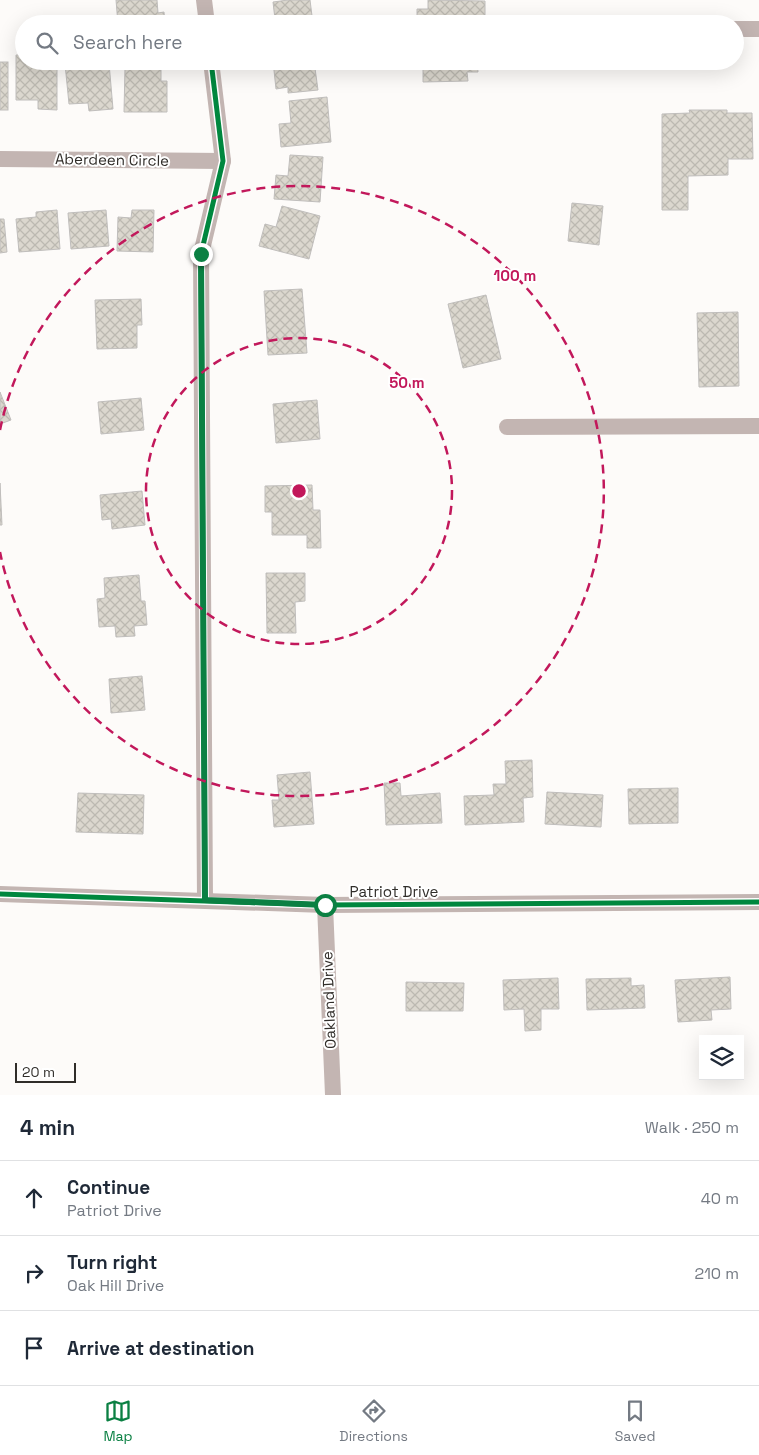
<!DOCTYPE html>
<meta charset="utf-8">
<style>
body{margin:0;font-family:"Space Grotesk",sans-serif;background:#f6f6f7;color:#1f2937}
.controls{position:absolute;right:15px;bottom:15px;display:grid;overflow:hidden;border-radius:0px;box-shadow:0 5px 20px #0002}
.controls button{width:45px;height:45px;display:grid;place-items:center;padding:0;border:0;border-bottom:1px solid #e0e1e3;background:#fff;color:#1f2937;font:25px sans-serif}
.scale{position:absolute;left:15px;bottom:12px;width:61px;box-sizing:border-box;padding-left:5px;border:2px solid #302d29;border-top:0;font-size:14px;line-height:18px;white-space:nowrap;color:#302d29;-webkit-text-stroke:4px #fff;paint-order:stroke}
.stop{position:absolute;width:15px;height:15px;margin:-11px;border:4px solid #0b8043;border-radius:50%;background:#fff}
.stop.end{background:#0b8043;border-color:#fff;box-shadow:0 1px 5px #0008}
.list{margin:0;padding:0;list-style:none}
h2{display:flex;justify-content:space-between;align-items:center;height:65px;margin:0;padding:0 20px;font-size:21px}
h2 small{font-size:16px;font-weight:400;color:#747a83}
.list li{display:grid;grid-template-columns:32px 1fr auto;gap:15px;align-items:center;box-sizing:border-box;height:75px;padding:0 20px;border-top:1px solid #e0e1e3}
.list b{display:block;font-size:19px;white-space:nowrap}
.list p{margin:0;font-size:16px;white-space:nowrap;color:#747a83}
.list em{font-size:16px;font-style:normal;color:#747a83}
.icon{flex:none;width:28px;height:28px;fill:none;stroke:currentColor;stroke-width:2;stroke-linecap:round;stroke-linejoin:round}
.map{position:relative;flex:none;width:759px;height:1095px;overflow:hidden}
.search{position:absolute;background:#fff;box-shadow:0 5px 20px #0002;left:15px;right:15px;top:15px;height:55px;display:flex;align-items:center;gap:12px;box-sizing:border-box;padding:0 18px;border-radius:28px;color:#747a83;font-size:19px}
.sheet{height:290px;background:#fff}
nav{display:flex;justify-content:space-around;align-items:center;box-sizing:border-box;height:70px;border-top:1px solid #e0e1e3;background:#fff;font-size:14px;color:#747a83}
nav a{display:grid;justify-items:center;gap:2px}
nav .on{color:#0b8043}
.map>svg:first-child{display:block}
.building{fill:url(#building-cross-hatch);stroke:#c0bebc}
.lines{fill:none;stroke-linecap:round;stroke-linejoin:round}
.minor{stroke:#c3b5b2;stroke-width:16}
.cycleway-casing{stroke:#fff;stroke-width:8}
.cycleway{stroke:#00873e;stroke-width:5}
.route{stroke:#0b8043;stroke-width:6}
.ring{fill:none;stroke:#c2185b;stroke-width:2.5;stroke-dasharray:9 6}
.labels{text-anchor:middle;stroke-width:4;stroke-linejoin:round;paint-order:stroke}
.street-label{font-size:15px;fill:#302d29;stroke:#fff}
.centre{fill:#c2185b;stroke:#fff;stroke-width:2.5}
.ring-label{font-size:15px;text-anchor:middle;font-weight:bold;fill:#c2185b;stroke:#fff;stroke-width:4;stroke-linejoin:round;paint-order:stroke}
</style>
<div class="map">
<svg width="759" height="1095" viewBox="0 0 759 1095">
<defs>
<pattern id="building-cross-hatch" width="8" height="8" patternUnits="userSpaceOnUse" patternTransform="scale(1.25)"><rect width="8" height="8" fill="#dbd7ce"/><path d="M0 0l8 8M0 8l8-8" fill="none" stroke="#bcb9b1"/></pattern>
</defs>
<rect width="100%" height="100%" fill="#fdfbf9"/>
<g class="building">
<path d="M116 0H157L158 13 164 12 165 24H118Z"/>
<path d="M288 0H310L313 24H267V20L275 19 273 2Z"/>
<path d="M428 0 485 1V24H417V9H428Z"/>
<path d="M16 55H24V61H32V65H57V110L38 109V100H16Z"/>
<path d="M87 61 109 63 113 109 89 111 88 103 69 104 65 64 87 63Z"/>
<path d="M273 61H314L318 90 288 93V87L276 89Z"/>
<path d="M423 61H477L478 72H467L468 81 423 82Z"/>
<rect x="0" y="62" width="8" height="48"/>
<path d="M125 68H161V81H167V112H124Z"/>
<path d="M327 97 331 142 281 147 279 124 291 123 289 101Z"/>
<path d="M689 110H727V113H752L753 159H728V175L688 176V210H662V114L690 113Z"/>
<path d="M290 155 323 157 320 202 274 199 276 175 288 176Z"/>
<path d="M572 203 603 206 599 245 568 241Z"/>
<path d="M282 206 320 216 309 259 259 246 265 224 276 227Z"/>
<path d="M57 210 60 249 19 252 16 219 36 217V212Z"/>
<path d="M106 210 109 246 71 249 68 213Z"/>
<path d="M132 210H154L153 252 117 251 118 217 131 218Z"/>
<path d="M0 219H4L7 252 0 253Z"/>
<path d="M302 289 307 353 268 355 264 291Z"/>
<path d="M486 295 501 359 463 368 448 304Z"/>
<path d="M141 299 142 325H137V348L97 349 95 300Z"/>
<path d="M738 312 739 386 699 387 697 313Z"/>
<path d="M0 392 11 420 0 424Z"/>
<path d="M141 398 144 430 101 434 98 402Z"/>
<path d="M317 400 320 439 276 443 273 404Z"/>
<path d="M0 483 2 525H0Z"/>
<path d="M312 485 313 510H320L321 548H307V535H272V512H265V486Z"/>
<path d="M142 491 145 525 112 529 111 519 102 520 100 495Z"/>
<path d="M266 573H305V601L295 602 296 633H267Z"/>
<path d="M139 575 141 601H145L147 625 134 626 135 636 116 637 115 626 99 627 97 599 105 598 104 578Z"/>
<path d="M142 676 145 710 111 713 109 679Z"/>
<path d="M532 760 533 797 523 798 524 822 465 825 464 796 494 795 493 784H506L505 761Z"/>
<path d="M310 772 314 824 274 827 272 800H279L277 775Z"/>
<path d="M384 783H400L401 796 440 793 442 823 386 825Z"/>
<path d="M678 788V823L629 824 628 789Z"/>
<path d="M547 792 603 795 601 827 545 824Z"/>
<path d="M78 793 144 795 143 834 76 832Z"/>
<path d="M730 977 731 1009 711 1010 712 1020 678 1022 675 980Z"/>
<path d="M558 978 559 1009H541V1030L525 1031 524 1009 504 1010 503 980Z"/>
<path d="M631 978V986L644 985 645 1008 587 1010 586 979Z"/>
<path d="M406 982 464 983 463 1011H406Z"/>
</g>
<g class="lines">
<g class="minor">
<path d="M204 0 207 24"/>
<path d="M735 29H759"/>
<path d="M0 159 223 161"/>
<path d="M507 427 759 426"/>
<path d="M0 894 325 905 759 902"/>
<path d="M205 900 201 254 223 161 211 61"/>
<path d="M325 905 333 1095"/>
</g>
<g class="cycleway-casing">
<g id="cycleway">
<path d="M0 894 325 905 759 902"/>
<path d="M205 900 201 254 223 161 211 61"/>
</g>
</g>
<use href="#cycleway" class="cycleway"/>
</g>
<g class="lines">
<path class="route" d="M201 254 205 900 325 905"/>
</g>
<g class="ring">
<circle cx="299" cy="491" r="153"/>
<path d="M0 430A305 305 0 1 1 0 552"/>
</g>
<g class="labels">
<g class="street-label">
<text transform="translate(112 160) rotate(1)" y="5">Aberdeen Circle</text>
<text x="394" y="897">Patriot Drive</text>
<text transform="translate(329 1000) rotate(-92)" y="5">Oakland Drive</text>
</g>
</g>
<circle cx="299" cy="491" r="8" class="centre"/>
<g class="ring-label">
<text x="515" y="281">100 m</text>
<text x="407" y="388">50 m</text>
</g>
</svg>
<div class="controls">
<button><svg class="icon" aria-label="layers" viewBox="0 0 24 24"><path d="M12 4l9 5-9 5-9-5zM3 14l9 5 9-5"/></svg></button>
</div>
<div class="scale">20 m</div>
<div class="stop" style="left:325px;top:905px"></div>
<div class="stop end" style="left:201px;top:254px"></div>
<div class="search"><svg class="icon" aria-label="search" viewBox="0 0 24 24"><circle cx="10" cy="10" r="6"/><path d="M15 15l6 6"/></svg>Search here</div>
</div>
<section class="sheet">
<h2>4 min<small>Walk · 250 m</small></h2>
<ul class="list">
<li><svg class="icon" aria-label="ahead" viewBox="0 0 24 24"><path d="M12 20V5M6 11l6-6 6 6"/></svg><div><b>Continue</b><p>Patriot Drive</p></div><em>40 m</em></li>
<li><svg class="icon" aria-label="right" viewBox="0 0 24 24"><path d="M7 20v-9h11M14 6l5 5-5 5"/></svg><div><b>Turn right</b><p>Oak Hill Drive</p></div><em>210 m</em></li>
<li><svg class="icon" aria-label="arrive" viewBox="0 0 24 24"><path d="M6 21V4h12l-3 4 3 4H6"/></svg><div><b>Arrive at destination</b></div></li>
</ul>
</section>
<nav>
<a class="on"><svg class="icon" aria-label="map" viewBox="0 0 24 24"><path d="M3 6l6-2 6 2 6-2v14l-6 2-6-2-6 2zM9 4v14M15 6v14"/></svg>Map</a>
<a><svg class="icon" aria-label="directions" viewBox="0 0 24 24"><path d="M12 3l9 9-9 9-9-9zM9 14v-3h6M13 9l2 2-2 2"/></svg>Directions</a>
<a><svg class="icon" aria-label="saved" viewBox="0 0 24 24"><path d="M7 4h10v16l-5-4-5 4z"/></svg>Saved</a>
</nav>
